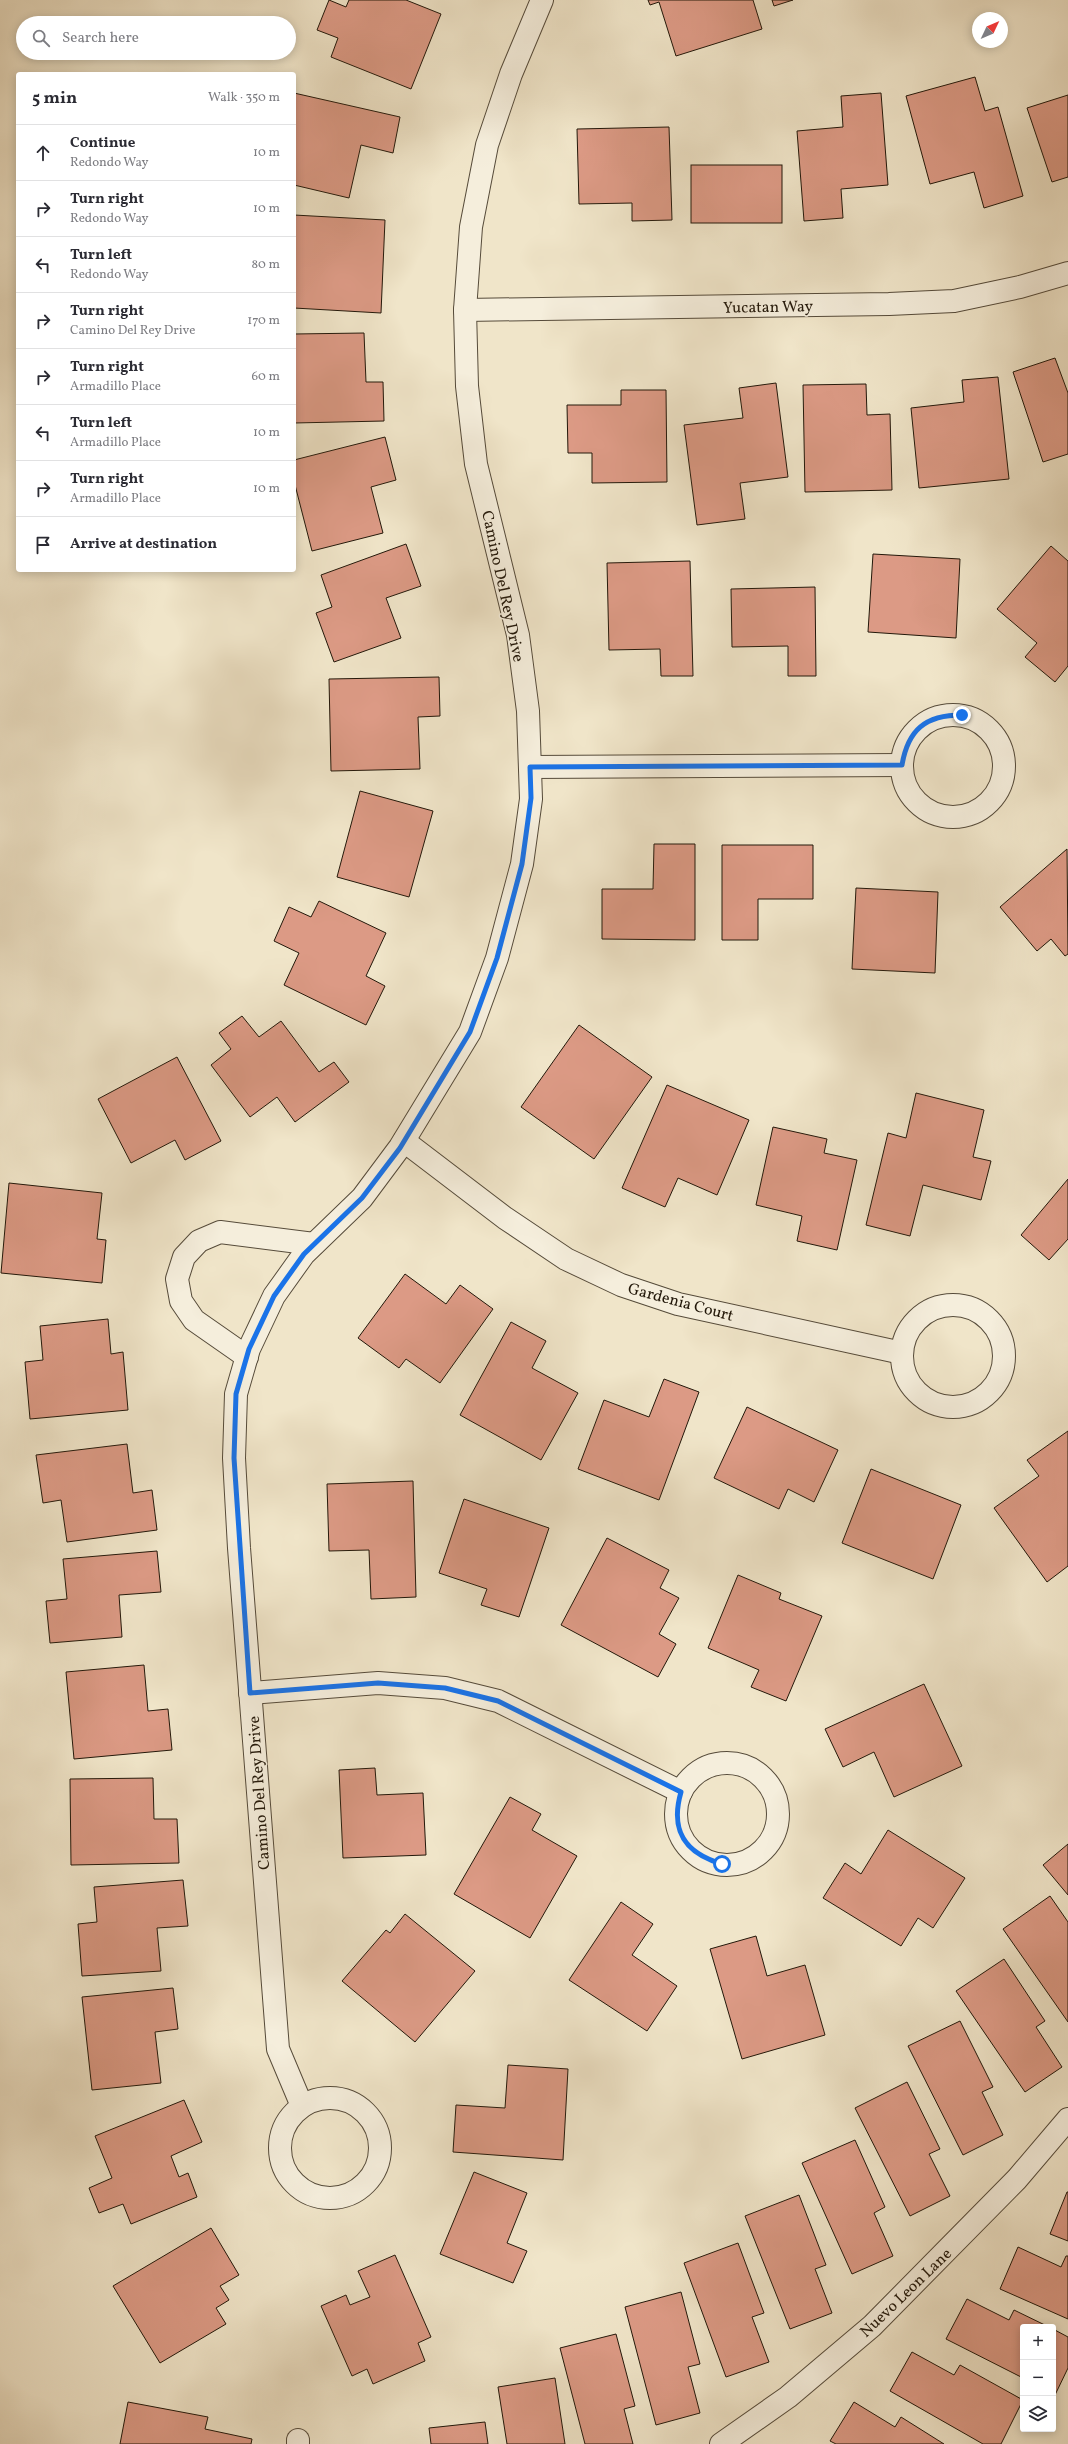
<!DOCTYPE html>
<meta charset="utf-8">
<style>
body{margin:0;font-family:Vollkorn,serif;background:#f7f7f7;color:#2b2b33}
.controls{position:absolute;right:12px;bottom:12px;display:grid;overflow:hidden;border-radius:4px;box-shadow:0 2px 10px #0003}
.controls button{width:36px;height:36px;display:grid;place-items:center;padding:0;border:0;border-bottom:1px solid #e1e1e2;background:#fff;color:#2b2b33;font:20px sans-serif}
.compass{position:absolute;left:972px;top:12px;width:36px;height:36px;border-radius:50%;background:#fff;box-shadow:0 2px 10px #0003;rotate:46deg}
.stop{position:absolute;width:12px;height:12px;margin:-9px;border:3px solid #1a73e8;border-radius:50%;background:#fff}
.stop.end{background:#1a73e8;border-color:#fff;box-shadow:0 1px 4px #0008}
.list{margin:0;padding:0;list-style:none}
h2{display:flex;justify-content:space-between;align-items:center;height:52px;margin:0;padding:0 16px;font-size:17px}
h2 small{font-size:13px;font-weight:400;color:#7c7c81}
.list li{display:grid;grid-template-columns:26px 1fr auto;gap:12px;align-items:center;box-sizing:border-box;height:56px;padding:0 16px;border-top:1px solid #e1e1e2}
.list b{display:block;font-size:15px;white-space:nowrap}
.list p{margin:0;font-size:13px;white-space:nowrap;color:#7c7c81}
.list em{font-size:13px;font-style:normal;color:#7c7c81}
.icon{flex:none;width:22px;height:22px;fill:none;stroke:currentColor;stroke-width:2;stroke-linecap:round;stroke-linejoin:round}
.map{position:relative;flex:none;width:1068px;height:2444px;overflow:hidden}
.search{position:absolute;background:#fff;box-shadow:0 2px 10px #0003;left:16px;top:16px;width:280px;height:44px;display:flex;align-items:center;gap:10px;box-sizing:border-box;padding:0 14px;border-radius:22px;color:#7c7c81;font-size:15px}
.panel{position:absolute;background:#fff;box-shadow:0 2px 10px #0003;left:16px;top:72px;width:280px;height:500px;border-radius:4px}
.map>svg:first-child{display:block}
.building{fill:#dc9a85;stroke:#23180a}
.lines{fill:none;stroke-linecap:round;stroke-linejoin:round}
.street-casing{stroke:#564b3a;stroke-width:24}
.street{stroke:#f5eedc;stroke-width:22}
.route{stroke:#1a73e8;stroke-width:5}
.labels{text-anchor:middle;stroke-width:3;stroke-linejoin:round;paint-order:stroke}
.street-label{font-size:16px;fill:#23180a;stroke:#f5eedc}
</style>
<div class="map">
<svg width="1068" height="2444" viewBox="0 0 1068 2444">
<rect width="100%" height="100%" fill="#f0e5c9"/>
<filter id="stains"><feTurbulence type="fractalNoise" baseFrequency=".005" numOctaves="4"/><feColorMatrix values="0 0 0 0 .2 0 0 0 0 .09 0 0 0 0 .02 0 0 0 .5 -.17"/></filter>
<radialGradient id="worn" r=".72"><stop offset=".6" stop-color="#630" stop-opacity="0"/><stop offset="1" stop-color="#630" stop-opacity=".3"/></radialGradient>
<g class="building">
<path d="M329 0 346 7 349 0H406L441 14 411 89 331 57 338 38 317 30Z"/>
<path d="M648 0H753L762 29 676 56 659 2 650 5Z"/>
<path d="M772 0H793L774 6Z"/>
<path d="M975 77 985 111 998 107 1023 196 984 208 974 172 930 184 906 96Z"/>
<path d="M294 93 400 117 393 153 361 145 349 198 294 185Z"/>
<path d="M881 93 888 185 841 189 843 218 804 221 797 131 843 127 841 96Z"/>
<path d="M1068 95V177L1052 182 1027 108Z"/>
<path d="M669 127 672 220 632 221V203L579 204 577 129Z"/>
<rect x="691" y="165" width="91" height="58"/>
<path d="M294 215 385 220 381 313 294 308Z"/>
<path d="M364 333 366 382H383L384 421 294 423V334Z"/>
<path d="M1055 358 1068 393V454L1043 462 1013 372Z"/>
<path d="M998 377 1009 479 919 488 911 408 964 402 962 380Z"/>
<path d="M776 383 788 477 740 483 745 519 697 525 684 425 743 418 739 388Z"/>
<path d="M866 384 867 415 890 414 892 490 805 492 803 385Z"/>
<path d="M621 390H666L667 482 592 483V453H568L567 405H621Z"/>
<path d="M385 437 396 480 371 487 383 533 312 551 294 481V460Z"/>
<path d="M406 544 421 586 386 598 401 638 334 662 316 613 332 607 321 575Z"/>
<path d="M1051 546 1068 561V666L1055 682 1025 657 1037 643 997 609Z"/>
<path d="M873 554 960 559 956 638 868 632Z"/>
<path d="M690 561 693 676H661L660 649 609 650 607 563Z"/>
<path d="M815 587 816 676H788V646L732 647 731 589Z"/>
<path d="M439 677 440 716 418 717 420 769 331 771 329 679Z"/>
<path d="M360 791 433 811 409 897 337 877Z"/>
<path d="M654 844H695V940L602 939V889H653Z"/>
<path d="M722 845H813V899H758V940H722Z"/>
<path d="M1067 849 1068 954 1065 956 1051 939 1037 951 1000 907Z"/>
<path d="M856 888 938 892 935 973 852 969Z"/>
<path d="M319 901 386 933 366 976 385 986 366 1025 284 985 299 953 274 941 289 907 311 917Z"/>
<path d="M242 1016 259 1037 281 1021 319 1072 334 1062 349 1082 295 1122 277 1097 250 1117 211 1065 231 1049 219 1033Z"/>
<path d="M579 1025 652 1077 594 1159 521 1107Z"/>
<path d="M177 1057 221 1141 185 1160 175 1140 131 1163 98 1099Z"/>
<path d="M667 1085 749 1120 717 1195 678 1178 665 1207 622 1188Z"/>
<path d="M916 1093 984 1110 973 1157 991 1161 981 1200 923 1185 910 1236 866 1225 888 1133 906 1138Z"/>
<path d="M773 1127 827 1139 824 1153 857 1160 837 1250 797 1241 802 1216 756 1205Z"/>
<path d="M1068 1179V1239L1049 1260 1021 1235Z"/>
<path d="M9 1183 102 1193 97 1239 106 1240 102 1283 1 1273Z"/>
<path d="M405 1274 446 1304 460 1285 493 1309 440 1383 406 1359 399 1368 358 1338Z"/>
<path d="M108 1319 111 1354 123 1352 128 1410 30 1419 25 1362 43 1360 40 1326Z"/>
<path d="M511 1322 546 1341 532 1368 578 1393 541 1460 460 1415Z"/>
<path d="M664 1379 699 1392 659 1500 578 1469 604 1400 649 1417Z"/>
<path d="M747 1407 838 1450 814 1502 788 1489 779 1509 714 1478Z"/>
<path d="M1068 1431V1566L1047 1582 994 1508 1039 1476 1027 1460Z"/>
<path d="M127 1444 133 1493 152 1490 157 1530 67 1542 61 1500 43 1503 36 1455Z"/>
<path d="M871 1469 961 1505 933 1579 842 1543Z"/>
<path d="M413 1481 416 1597 371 1599 369 1550 329 1551 327 1484Z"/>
<path d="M464 1499 549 1528 519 1617 481 1605 487 1589 439 1573Z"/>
<path d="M607 1538 669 1570 660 1588 679 1598 659 1634 676 1644 658 1677 561 1625Z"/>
<path d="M157 1551 161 1592 119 1595 122 1637 50 1643 46 1601 67 1599 63 1559Z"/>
<path d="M738 1575 781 1593 779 1599 822 1616 786 1701 751 1687 759 1670 708 1648Z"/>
<path d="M144 1665 148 1711 168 1709 172 1750 74 1759 66 1672Z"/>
<path d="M924 1684 962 1766 894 1797 874 1752 843 1767 825 1729Z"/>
<path d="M375 1768 377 1795 423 1793 426 1855 343 1858 339 1770Z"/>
<path d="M153 1778 154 1819H177L179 1863 71 1865 70 1779Z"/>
<path d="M510 1797 541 1814 532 1830 577 1856 530 1938 454 1894Z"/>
<path d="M888 1830 965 1878 933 1928 918 1918 901 1946 823 1898 845 1863 861 1874Z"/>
<path d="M1068 1844V1895L1043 1865Z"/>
<path d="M183 1880 188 1926 157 1928 161 1971 82 1976 78 1924 97 1922 94 1887Z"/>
<path d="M1050 1896 1068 1922V2022L1003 1929Z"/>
<path d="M621 1902 653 1924 632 1955 677 1986 647 2031 569 1980Z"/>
<path d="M405 1914 475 1971 415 2042 342 1981 386 1930 390 1933Z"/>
<path d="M756 1936 767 1976 805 1965 825 2035 742 2059 710 1949Z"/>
<path d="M1004 1959 1045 2021 1036 2027 1062 2067 1025 2092 956 1991Z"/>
<path d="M173 1988 178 2029 155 2032 161 2083 92 2090 82 1997Z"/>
<path d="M960 2021 993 2087 982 2092 1003 2135 963 2155 908 2046Z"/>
<path d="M508 2065 568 2069 563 2160 453 2152 456 2105 505 2108Z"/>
<path d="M907 2082 940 2149 929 2154 950 2196 910 2216 855 2108Z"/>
<path d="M184 2100 202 2142 171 2156 179 2177 188 2173 197 2197 131 2224 123 2204 99 2213 89 2188 112 2178 95 2136Z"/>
<path d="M855 2140 885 2207 874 2213 893 2256 852 2274 802 2163Z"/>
<path d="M474 2172 527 2193 507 2243 527 2251 513 2283 440 2254Z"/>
<path d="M1067 2192H1068V2241L1050 2234Z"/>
<path d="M799 2195 826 2265 815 2269 832 2313 790 2329 745 2216Z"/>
<path d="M211 2228 239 2275 220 2286 229 2300 216 2308 226 2324 160 2363 113 2286Z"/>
<path d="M738 2243 764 2313 752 2317 769 2362 726 2377 684 2263Z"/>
<path d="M1018 2247 1061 2267 1066 2256H1068V2319L1000 2289Z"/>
<path d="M395 2255 431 2337 418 2343 425 2361 373 2384 367 2369 352 2376 321 2306 346 2295 350 2305 370 2297 358 2271Z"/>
<path d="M681 2292 700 2364 688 2367 700 2413 656 2425 625 2307Z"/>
<path d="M967 2299 1009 2320 1014 2310 1049 2327H1023V2378L946 2339Z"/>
<path d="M1053 2329 1068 2337V2368L1055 2395 1053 2394Z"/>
<path d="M616 2334 635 2406 624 2409 633 2444H585L560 2348Z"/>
<path d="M912 2352 954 2375 960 2365 1023 2400 1001 2444H983L890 2391Z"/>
<path d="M555 2378 565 2444H507L498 2387Z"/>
<path d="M128 2402 208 2417 205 2429 252 2439 251 2444H120Z"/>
<path d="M854 2402 895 2427 901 2417 944 2444H836L830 2441Z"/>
<path d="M485 2422 488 2444H431L429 2428Z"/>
</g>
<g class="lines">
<g class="street-casing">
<g id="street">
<path d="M465 310 889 304 954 301 1020 287 1068 273"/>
<circle cx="953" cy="766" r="51"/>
<path d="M530 767 902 765"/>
<path d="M404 1141 505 1218 566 1259 621 1285 678 1304 902 1353"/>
<circle cx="953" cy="1356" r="51"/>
<path d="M247 1357 194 1320 181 1301 177 1279 184 1257 199 1241 220 1232 314 1244"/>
<path d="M250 1693 378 1683 445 1688 498 1701 681 1792"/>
<circle cx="727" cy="1814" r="51"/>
<circle cx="330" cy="2148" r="50"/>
<path d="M302 2106 278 2049 239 1548 234 1458 236 1394 249 1349 274 1296 304 1254 362 1198 400 1147 470 1032 497 958 522 864 531 799 528 711 518 635 476 464 467 386 465 310 471 227 487 145 511 74 542 0"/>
<path d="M298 2440V2444"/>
<path d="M721 2444 788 2397 872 2326 1017 2179 1068 2119"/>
</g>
</g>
<use href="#street" class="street"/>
</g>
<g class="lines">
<path class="route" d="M722 1864C684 1853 670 1830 681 1792L498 1701 445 1688 378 1683 250 1693 234 1458 236 1394 249 1349 274 1296 304 1254 362 1198 400 1148 470 1032 497 958 522 864 531 798 530 767 902 765C908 730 925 715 962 715"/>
</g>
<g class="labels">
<g class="street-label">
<text transform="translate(768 306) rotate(-1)" y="6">Yucatan Way</text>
<text transform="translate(504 586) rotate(78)" y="6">Camino Del Rey Drive</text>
<text transform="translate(681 1301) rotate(15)" y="6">Gardenia Court</text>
<text transform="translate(258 1793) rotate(-94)" y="6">Camino Del Rey Drive</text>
<text transform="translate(905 2292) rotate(-44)" y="6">Nuevo Leon Lane</text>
</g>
</g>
<rect width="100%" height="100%" filter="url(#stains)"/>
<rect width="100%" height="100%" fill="url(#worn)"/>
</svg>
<div class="controls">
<button>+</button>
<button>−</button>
<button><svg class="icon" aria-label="layers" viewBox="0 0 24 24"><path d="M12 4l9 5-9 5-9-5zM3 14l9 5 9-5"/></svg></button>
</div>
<svg class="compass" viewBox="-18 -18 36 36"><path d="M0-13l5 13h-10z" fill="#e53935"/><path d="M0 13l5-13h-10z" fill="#7c7c81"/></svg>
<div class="stop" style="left:722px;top:1864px"></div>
<div class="stop end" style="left:962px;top:715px"></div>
<div class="search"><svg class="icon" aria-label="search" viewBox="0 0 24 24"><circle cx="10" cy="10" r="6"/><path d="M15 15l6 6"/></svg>Search here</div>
<section class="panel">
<h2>5 min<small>Walk · 350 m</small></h2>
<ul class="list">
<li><svg class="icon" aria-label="ahead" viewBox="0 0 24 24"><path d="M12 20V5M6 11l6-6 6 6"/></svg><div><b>Continue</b><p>Redondo Way</p></div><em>10 m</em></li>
<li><svg class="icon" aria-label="right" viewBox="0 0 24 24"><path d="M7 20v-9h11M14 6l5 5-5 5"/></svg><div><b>Turn right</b><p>Redondo Way</p></div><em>10 m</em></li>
<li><svg class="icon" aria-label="left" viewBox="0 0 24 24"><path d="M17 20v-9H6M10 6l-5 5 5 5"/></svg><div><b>Turn left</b><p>Redondo Way</p></div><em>80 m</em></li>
<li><svg class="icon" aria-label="right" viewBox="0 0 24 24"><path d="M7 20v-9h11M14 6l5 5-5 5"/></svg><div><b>Turn right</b><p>Camino Del Rey Drive</p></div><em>170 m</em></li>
<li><svg class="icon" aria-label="right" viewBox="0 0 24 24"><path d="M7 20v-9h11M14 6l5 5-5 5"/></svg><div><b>Turn right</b><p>Armadillo Place</p></div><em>60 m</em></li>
<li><svg class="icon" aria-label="left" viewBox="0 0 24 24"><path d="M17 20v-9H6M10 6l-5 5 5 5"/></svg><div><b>Turn left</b><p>Armadillo Place</p></div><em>10 m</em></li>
<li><svg class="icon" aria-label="right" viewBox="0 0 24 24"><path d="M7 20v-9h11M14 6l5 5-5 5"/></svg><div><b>Turn right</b><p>Armadillo Place</p></div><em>10 m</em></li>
<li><svg class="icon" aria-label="arrive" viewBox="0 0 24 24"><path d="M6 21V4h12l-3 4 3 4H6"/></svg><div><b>Arrive at destination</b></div></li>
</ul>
</section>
</div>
